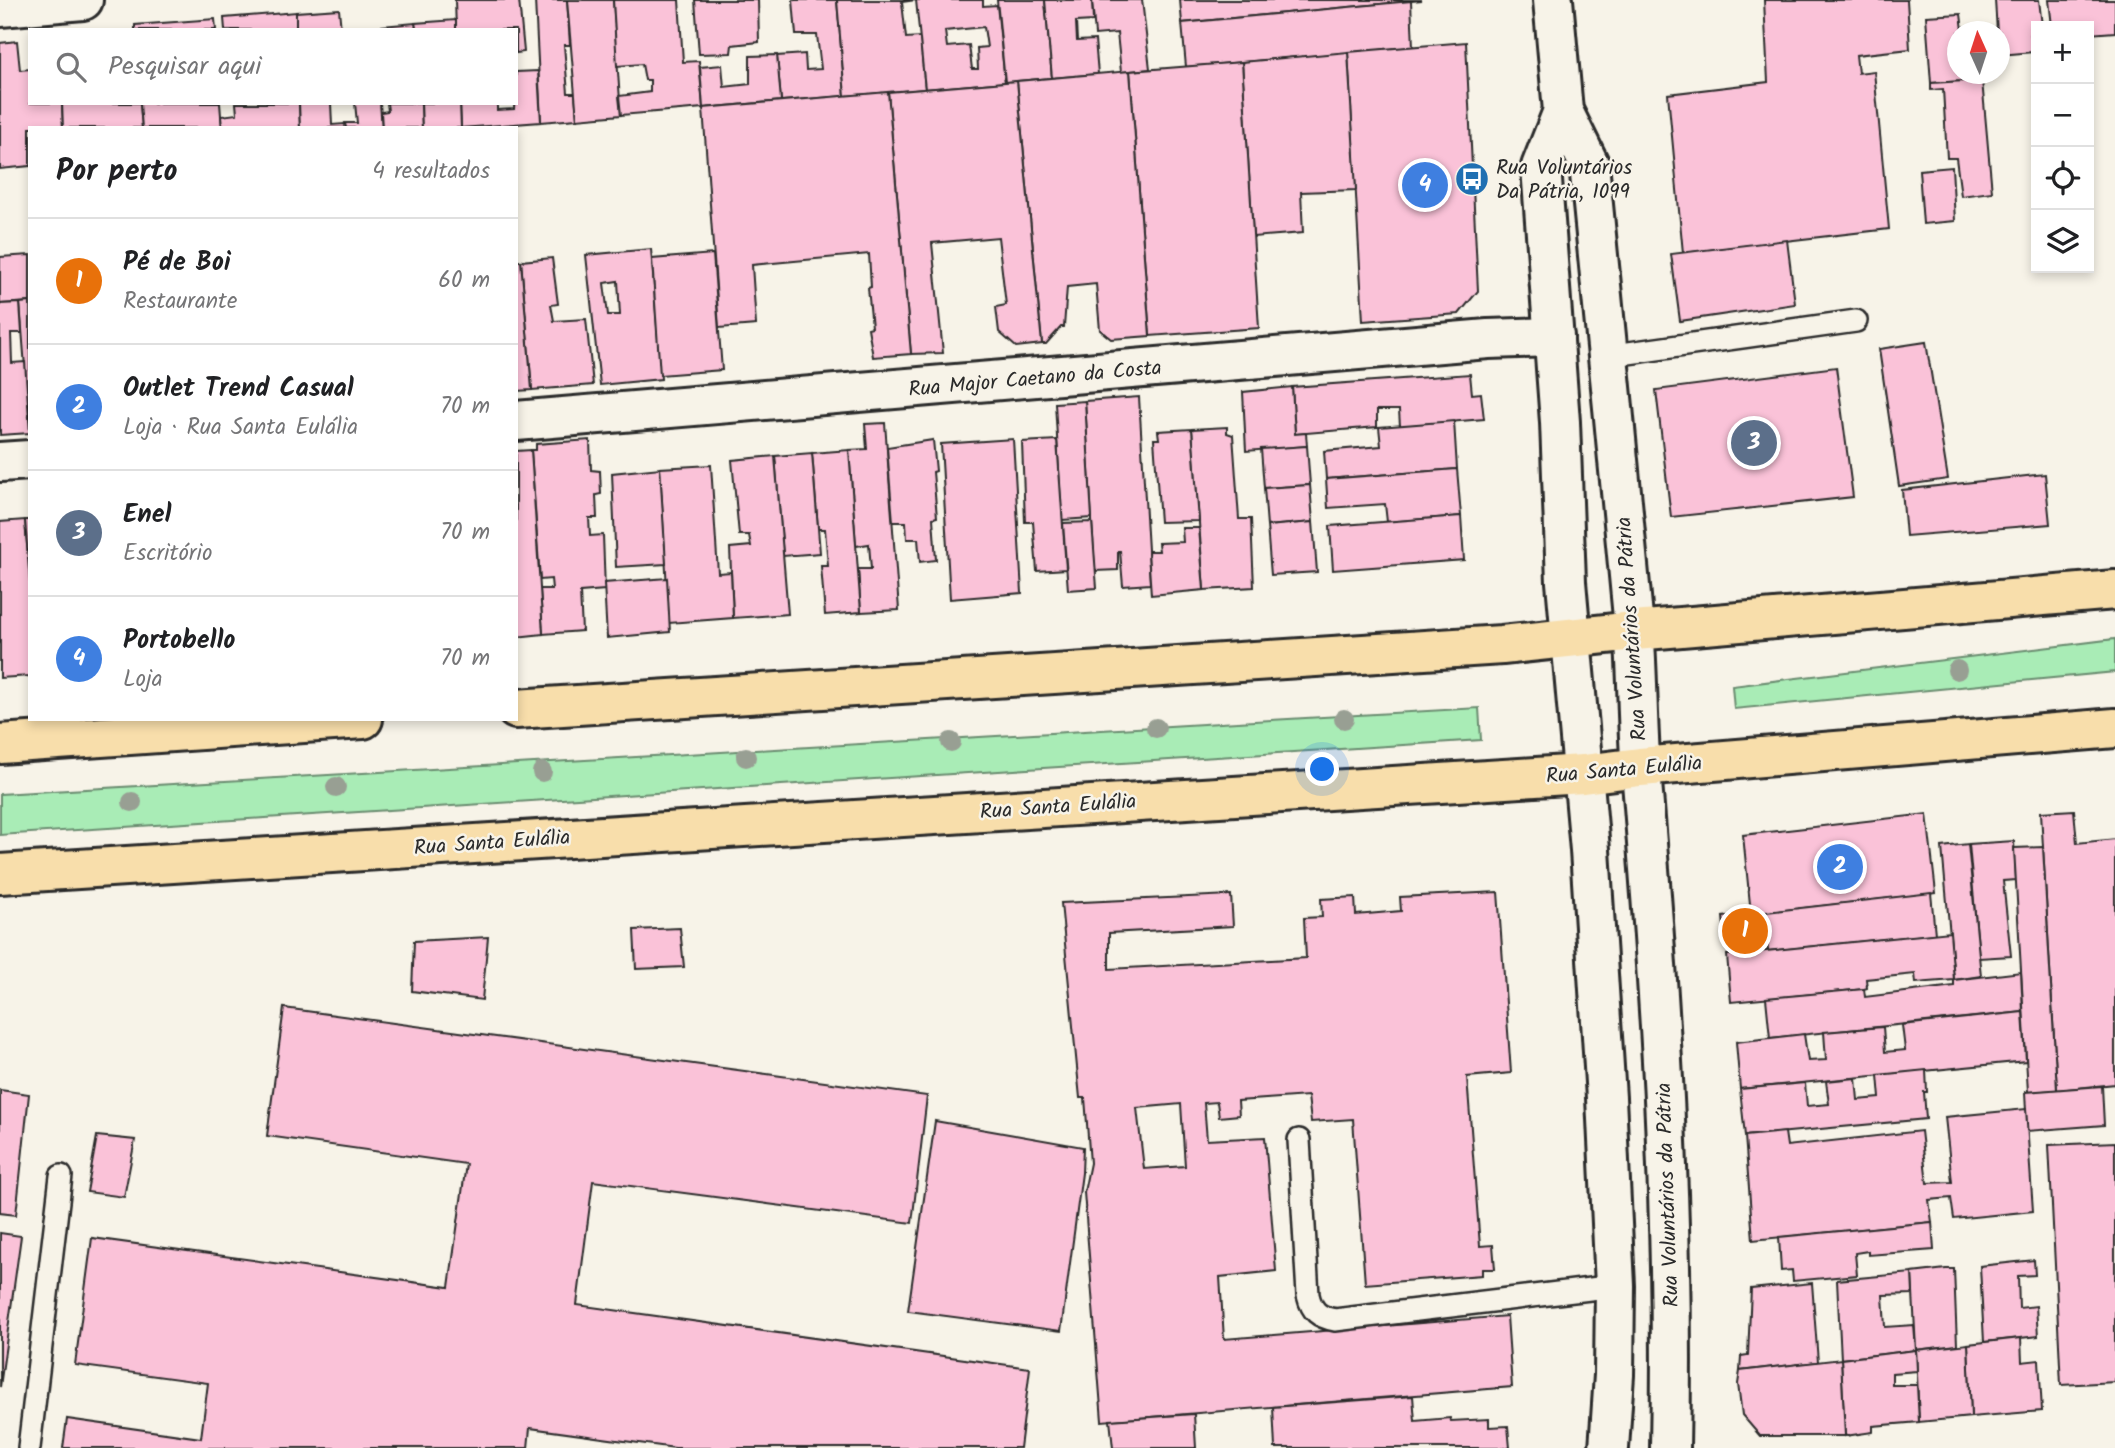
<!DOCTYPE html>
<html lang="pt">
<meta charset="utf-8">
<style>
body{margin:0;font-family:Kalam,sans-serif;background:#f6f6f6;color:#202124}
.controls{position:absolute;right:21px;top:21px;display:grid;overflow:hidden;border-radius:0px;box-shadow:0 4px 10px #0003}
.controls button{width:63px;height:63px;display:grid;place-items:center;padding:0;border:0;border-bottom:2px solid #e0e0e0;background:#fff;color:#202124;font:35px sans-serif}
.compass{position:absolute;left:1947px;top:21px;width:63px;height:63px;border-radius:50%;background:#fff;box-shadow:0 4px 10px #0003;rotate:357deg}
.you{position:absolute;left:1323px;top:770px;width:24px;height:24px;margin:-18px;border:5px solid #fff;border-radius:50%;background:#1a73e8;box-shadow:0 0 0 10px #1a73e833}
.badge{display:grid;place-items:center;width:46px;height:46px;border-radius:50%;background:#1f6fb2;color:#fff;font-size:23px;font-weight:700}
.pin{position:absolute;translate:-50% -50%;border:4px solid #fff;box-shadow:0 2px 7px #0006}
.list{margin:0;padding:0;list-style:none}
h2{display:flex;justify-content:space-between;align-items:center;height:91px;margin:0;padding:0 28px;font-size:30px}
h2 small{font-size:23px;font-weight:400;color:#757577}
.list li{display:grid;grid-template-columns:46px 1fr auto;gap:21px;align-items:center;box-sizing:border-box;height:126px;padding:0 28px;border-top:2px solid #e0e0e0}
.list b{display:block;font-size:26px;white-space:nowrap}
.list p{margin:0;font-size:23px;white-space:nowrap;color:#757577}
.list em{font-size:23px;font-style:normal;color:#757577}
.icon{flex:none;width:38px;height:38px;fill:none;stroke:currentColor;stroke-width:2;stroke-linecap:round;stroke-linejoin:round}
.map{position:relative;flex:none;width:2115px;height:1448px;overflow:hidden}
.search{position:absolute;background:#fff;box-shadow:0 4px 10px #0003;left:28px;top:28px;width:490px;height:77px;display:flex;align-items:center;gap:18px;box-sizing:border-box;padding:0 24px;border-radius:0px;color:#757577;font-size:26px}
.panel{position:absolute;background:#fff;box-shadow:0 4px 10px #0003;left:28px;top:126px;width:490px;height:595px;border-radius:0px}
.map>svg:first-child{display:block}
.green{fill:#a9ecb6;stroke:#6a8c70;stroke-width:2}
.building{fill:#fac2d8;stroke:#2b2b2b;stroke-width:2;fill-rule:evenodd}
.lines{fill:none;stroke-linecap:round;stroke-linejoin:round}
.lane-casing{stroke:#2b2b2b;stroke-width:26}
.street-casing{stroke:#2b2b2b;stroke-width:44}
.secondary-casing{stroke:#2b2b2b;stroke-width:44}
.primary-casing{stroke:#2b2b2b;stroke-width:44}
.lane{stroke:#f7f3e8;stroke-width:21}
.street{stroke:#f7f3e8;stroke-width:38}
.secondary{stroke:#f7f3e8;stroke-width:38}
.primary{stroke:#f8deab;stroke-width:38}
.tree{fill:#989f93}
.labels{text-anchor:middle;stroke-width:5;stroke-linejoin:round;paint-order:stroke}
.poi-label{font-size:21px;fill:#2b2b2b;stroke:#f7f3e8;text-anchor:start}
.street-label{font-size:21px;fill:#2b2b2b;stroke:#f7f3e8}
</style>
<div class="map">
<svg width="2115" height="1448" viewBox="0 0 2115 1448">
<rect width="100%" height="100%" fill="#f7f3e8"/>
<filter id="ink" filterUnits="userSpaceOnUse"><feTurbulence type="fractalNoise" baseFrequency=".0143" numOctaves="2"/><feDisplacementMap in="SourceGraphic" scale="14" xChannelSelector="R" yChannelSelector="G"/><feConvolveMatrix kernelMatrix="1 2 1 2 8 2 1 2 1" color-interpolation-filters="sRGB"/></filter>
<g filter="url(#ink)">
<g class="green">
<path d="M2115 639V672L1734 709 1732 686Z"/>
<path d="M1479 708 1481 740 0 835V794Z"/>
</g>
<g class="building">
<path d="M455 0H519L524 52 516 53V30H456Z"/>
<path d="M535 0H567L570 45H564L568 93H575L577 119 541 122Z"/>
<path d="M567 0H613L621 115 577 119Z"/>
<path d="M613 0H679L683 62 699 61 703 108 621 115 619 96 650 92V80H645L642 64 617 66Z"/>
<path d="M695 0H758L759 42 732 45 731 53 699 54Z"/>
<path d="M793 0H837L845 96 781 101 777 56 805 54 806 70 821 69 817 35H796Z"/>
<path d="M837 0H916L902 2 906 38 920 37 925 89 845 96Z"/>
<path d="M916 0H983V6L997 5 1005 82 925 89ZM984 27 987 47 977 48 978 69H972L969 45 947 47 945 31Z"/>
<path d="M997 0H1045L1052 78 1005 82Z"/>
<path d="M1045 0H1092L1093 21 1076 22 1077 41 1095 40 1098 74 1052 78Z"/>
<path d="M1092 0H1142L1150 69 1121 72 1117 33 1095 35Z"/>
<path d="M1180 0H1422L1182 23Z"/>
<path d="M1764 0H1907L1910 49 1856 55 1858 73 1874 71 1889 229 1683 253 1668 94 1768 82Z"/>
<path d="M1995 0H2039L2042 26 2030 29 2033 52 2000 55V32H1997Z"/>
<path d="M2049 0H2115V32L2089 34V26H2052Z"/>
<path d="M1411 1 1413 47 1186 67 1182 23Z"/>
<path d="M339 9 341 30H296V12Z"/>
<path d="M296 12V30H225L224 18Z"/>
<path d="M1961 14 1963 30 1978 29V32H1958V74H1981L1982 80 1931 83 1926 16Z"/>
<path d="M215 19 216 30H135V25Z"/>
<path d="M456 20V30H416L415 23Z"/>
<path d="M415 23 416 30H382V26Z"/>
<path d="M17 41 20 70 30 69V103H62L63 128H30V166L0 169V43Z"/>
<path d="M1466 42 1478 291 1459 314 1363 321 1348 52Z"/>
<path d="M1348 52 1356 190 1301 192 1303 233 1253 237 1242 62Z"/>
<path d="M777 55 781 101 703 108 700 67 722 65 724 87 750 84V56Z"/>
<path d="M1242 62 1259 328 1150 336 1130 71Z"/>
<path d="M538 71 541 122 461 128 460 103H497V110L514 109 516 72Z"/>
<path d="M1130 71 1150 336 1111 339 1100 330 1096 284 1067 287 1064 327H1061L1046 344H1042L1017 81Z"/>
<path d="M1982 80 1992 192 1961 196 1956 158H1947L1943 89 1931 90V83Z"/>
<path d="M1017 81 1042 344 1016 347 999 332 996 307 1006 305 998 237 932 243 943 353 911 354 888 92Z"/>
<path d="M888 92 911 354 873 357 868 328 872 327 868 288 871 287 869 254 752 265 756 325 719 328 703 108Z"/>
<path d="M62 103H140L142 128H63Z"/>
<path d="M140 103H220L222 128H142Z"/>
<path d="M236 103H299L300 128H222L221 116 237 114Z"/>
<path d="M299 103H331L332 125 345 124 346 128H300Z"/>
<path d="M355 103H380L382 128H346L345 123H357Z"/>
<path d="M387 103H421L422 128H382L381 112 388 111Z"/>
<path d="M421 103H460L461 128H422Z"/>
<path d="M1952 167 1955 221 1923 224 1919 170Z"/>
<path d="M1787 240 1795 304 1680 321 1671 254Z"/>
<path d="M651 249 661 379 600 385 586 255ZM618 281 620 315H608L604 283Z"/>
<path d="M713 254 722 370 660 375 652 259Z"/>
<path d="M30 255V302L0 304V257Z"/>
<path d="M552 258 558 304 551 305 554 321 586 319 593 385 532 390 521 261Z"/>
<path d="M516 261H521L532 390 516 391Z"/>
<path d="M30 302V432L20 303Z"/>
<path d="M20 303 22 333H11L12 363 25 362 30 433 0 435V304Z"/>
<path d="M1926 342 1948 479 1899 486 1879 349Z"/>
<path d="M1836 367 1853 497 1671 517 1656 390Z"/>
<path d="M1470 374 1472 394 1481 393 1484 419 1400 426 1399 410H1377V427L1295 434 1292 387Z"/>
<path d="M1292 387 1295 434 1306 433 1307 446 1246 451 1243 392Z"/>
<path d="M1139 397 1150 584 1123 586 1120 551H1118V570L1095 571 1085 401Z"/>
<path d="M1085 401 1092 518 1062 520 1055 403Z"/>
<path d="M1454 421 1457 469 1326 479 1324 451 1381 446 1379 427Z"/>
<path d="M885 423 899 610 861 612 858 569H871L869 544 856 546 849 450 867 449 865 424Z"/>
<path d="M1227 427V433L1233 435 1239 519H1251L1254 587 1204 590 1192 429Z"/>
<path d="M1192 429 1199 521 1160 522 1154 439H1159L1158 431Z"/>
<path d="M1013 439 1022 593 950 599 941 444Z"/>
<path d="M590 440 591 470 600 471 601 494 596 495 597 518H589L590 536 603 535 605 590 580 592 582 631 543 634 540 589H552L551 579 540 580 531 450H536V444Z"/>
<path d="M933 440 936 471 933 472 937 517 933 518 936 560 920 562 918 539H907L906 522H893L887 447Z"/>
<path d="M1057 440 1066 569 1037 571 1033 522H1025L1022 442Z"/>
<path d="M1307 446 1310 485 1264 488 1261 449Z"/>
<path d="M531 450 543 634 516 637V451Z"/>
<path d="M849 450 861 612 825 615 821 566H828L825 529H818L812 453Z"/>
<path d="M812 453 820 553 783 556 775 456Z"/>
<path d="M775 456 788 614 733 618 730 548 751 546 749 535H739L732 460Z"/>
<path d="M711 465 718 573 731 572 733 618 669 623 660 468Z"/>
<path d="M660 468 666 564 616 567 612 473Z"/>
<path d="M1457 469 1461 516 1387 522 1385 504 1328 508 1326 479Z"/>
<path d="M2045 474 2050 524 1906 536 1902 490Z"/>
<path d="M1310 485 1313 522 1267 526 1264 488Z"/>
<path d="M1461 516 1464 560 1333 570 1330 526Z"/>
<path d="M25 520 30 583V676L0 678V522Z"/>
<path d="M25 520H30V556H28Z"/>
<path d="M1092 522 1097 588 1068 590 1063 523Z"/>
<path d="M1313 522 1317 572 1271 575 1267 526Z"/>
<path d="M1182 528H1199L1204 590 1151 595 1148 551H1159L1158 543 1183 542Z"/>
<path d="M667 578 670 632 607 638 604 583Z"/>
<path d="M2074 810 2077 843 2115 839V1084L2057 1090 2041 812Z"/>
<path d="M1927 814 1936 893 1751 914 1743 835Z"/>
<path d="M2014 841 2016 880 2003 881 2011 956 1979 958 1969 844Z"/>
<path d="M1968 844 1981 976 1954 980 1942 847Z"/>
<path d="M2043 847 2057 1090 2028 1092 2014 848Z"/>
<path d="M1498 892 1511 1073 1467 1077 1480 1246 1493 1245 1495 1269H1482V1275L1365 1284 1353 1119 1311 1122 1308 1096 1238 1101 1239 1115 1219 1117 1217 1102 1204 1103 1207 1140 1265 1137 1276 1271 1220 1277 1224 1339 1507 1316 1512 1387 1102 1421 1084 1192 1090 1163 1085 1098H1080L1061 903 1231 895 1233 926 1109 933V969L1306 958 1304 918 1322 917 1321 899 1355 897 1356 915 1401 911 1400 897ZM1181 1104 1185 1166 1144 1169 1137 1108Z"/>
<path d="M1931 893 1935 934 1768 951 1767 942 1726 946 1723 917Z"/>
<path d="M680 928 684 967 636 969 634 930Z"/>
<path d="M1950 932 1954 980 1916 983 1915 974 1866 979 1867 988 1864 989 1731 1002 1727 955Z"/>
<path d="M488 937 482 1000 412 991 414 941Z"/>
<path d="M2021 972 2023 1012 1770 1038 1766 998 1864 989 1865 997 1954 986V980Z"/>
<path d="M284 1008 927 1096 912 1223 593 1181 577 1305 1030 1368 1020 1448H675L530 1428 528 1448H63L67 1419 201 1438 208 1383 75 1365 92 1238 449 1287 466 1164 267 1136Z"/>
<path d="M2023 1012 2026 1061 1740 1089 1736 1042 1804 1034 1808 1061 1826 1060 1824 1032 1883 1027 1885 1052 1905 1050 1902 1025Z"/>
<path d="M1926 1070 1927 1092H1924L1926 1119 1745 1136 1740 1089 1805 1083 1807 1106 1829 1104 1826 1081 1856 1078 1858 1100 1880 1098 1878 1075Z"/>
<path d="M2102 1086 2104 1125 2027 1131 2025 1092Z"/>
<path d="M0 1090 29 1094 16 1215 0 1213Z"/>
<path d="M2026 1109 2033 1211 1954 1219 1951 1198 1929 1200 1932 1222 1753 1240 1745 1136 1785 1132 1787 1146 1921 1131 1927 1183 1952 1182 1945 1117Z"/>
<path d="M935 1121 1083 1147 1082 1173 1061 1331 908 1311Z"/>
<path d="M97 1136 135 1140 124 1197 87 1192Z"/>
<path d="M2115 1142V1382L2061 1385 2049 1145Z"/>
<path d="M1932 1222 1934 1250 1868 1255V1251L1855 1253 1857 1275 1793 1281 1792 1270 1781 1271 1779 1237Z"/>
<path d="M0 1233 21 1236 0 1387Z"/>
<path d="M2034 1260 2035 1275 2018 1276 2019 1308 2036 1306 2038 1336 1984 1342 1980 1266Z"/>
<path d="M1946 1269H1954L1957 1345 1916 1350 1912 1273Z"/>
<path d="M1912 1273 1913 1294 1883 1295 1885 1327 1914 1325 1916 1350 1841 1359 1837 1280Z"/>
<path d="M1812 1283 1818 1362 1740 1371 1741 1356 1748 1355 1751 1289Z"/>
<path d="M2021 1338 2022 1362 2039 1360 2042 1411 1971 1417 1968 1344Z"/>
<path d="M1968 1344 1971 1417 1919 1422 1916 1350Z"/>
<path d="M1916 1350 1917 1371 1892 1373V1385H1917L1919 1422 1873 1426V1432L1845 1436 1841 1359Z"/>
<path d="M1841 1359 1845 1436H1760L1742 1415 1738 1384 1740 1371Z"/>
<path d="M1413 1396 1415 1421 1450 1418 1451 1421 1489 1419V1427L1508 1426 1510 1448H1275L1273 1407Z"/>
<path d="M1194 1414 1196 1448H1113L1110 1420Z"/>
</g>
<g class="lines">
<g class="lane-casing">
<g id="lane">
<path d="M1607 356 1856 321"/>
<path d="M1299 1140 1308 1295C1312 1312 1319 1317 1335 1320L1615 1286"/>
<path d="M29 1448 61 1176"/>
</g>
</g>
<g class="street-casing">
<g id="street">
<path d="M0 7 83 0"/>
<path d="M516 421 1488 339 1554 337"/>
<path d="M0 462 30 460"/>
</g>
</g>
<g class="secondary-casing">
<g id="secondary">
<path d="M1553 0 1563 111 1589 164C1604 319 1620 473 1634 628 1638 675 1637 723 1641 770 1660 995 1675 1222 1670 1448"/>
<path d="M1563 111 1541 167 1560 422 1566 582 1590 850 1606 1098 1615 1286 1614 1375 1609 1448"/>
</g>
</g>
<g class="primary-casing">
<g id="primary">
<path d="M516 709 1502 645 1634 631 2115 590"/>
<path d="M0 744 363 719"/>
<path d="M0 874 1583 774 1640 767 2115 728"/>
</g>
</g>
<use href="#lane" class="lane"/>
<use href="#street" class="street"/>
<use href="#secondary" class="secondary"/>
<use href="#primary" class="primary"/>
</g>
<g class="tree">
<circle cx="1957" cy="670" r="10"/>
<circle cx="1344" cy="719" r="10"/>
<circle cx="1156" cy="728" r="10"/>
<circle cx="951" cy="742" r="10"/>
<circle cx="746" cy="757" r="10"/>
<circle cx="542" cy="772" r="10"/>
<circle cx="336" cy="787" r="10"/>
<circle cx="132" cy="802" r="10"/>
</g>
</g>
<defs>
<g id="bus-disc" transform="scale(1.75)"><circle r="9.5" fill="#1f6fb2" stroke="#f7f3e8"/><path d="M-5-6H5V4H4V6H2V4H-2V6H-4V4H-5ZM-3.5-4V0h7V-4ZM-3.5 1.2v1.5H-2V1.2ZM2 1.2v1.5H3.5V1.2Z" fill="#fff"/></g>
</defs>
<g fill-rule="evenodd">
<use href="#bus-disc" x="1472" y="179"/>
</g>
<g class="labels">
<g class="poi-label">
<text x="1496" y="174">Rua Voluntários<tspan x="1496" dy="24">Da Pátria, 1099</tspan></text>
</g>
<g class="street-label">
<text transform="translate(1035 378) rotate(-5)" y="7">Rua Major Caetano da Costa</text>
<text transform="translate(1631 629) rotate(-94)" y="7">Rua Voluntários da Pátria</text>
<text transform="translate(1624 769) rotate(-5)" y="7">Rua Santa Eulália</text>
<text transform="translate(1058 806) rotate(-4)" y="7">Rua Santa Eulália</text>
<text transform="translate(492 842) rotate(-4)" y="7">Rua Santa Eulália</text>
<text transform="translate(1667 1195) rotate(-92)" y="7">Rua Voluntários da Pátria</text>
</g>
</g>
</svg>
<div class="controls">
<button>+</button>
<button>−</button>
<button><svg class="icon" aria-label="locate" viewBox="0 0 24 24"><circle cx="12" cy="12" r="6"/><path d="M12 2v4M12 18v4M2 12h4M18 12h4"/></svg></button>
<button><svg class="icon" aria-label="layers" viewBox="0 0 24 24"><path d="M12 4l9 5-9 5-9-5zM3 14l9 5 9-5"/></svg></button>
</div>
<svg class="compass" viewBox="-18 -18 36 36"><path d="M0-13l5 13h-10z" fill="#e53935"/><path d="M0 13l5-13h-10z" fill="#757577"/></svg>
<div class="you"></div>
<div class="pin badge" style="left:1745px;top:931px;background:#e8710a">1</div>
<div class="pin badge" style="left:1840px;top:867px;background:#3f7fe0">2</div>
<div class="pin badge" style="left:1754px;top:443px;background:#5c6f8a">3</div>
<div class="pin badge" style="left:1425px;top:185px;background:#3f7fe0">4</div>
<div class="search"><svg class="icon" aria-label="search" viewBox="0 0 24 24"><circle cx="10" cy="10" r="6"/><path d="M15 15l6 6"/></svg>Pesquisar aqui</div>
<section class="panel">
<h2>Por perto<small>4 resultados</small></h2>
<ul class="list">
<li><span class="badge" style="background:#e8710a">1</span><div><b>Pé de Boi</b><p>Restaurante</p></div><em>60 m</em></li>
<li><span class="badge" style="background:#3f7fe0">2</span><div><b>Outlet Trend Casual</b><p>Loja · Rua Santa Eulália</p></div><em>70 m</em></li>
<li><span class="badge" style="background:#5c6f8a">3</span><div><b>Enel</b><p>Escritório</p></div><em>70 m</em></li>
<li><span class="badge" style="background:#3f7fe0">4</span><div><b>Portobello</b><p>Loja</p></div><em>70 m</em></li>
</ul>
</section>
</div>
